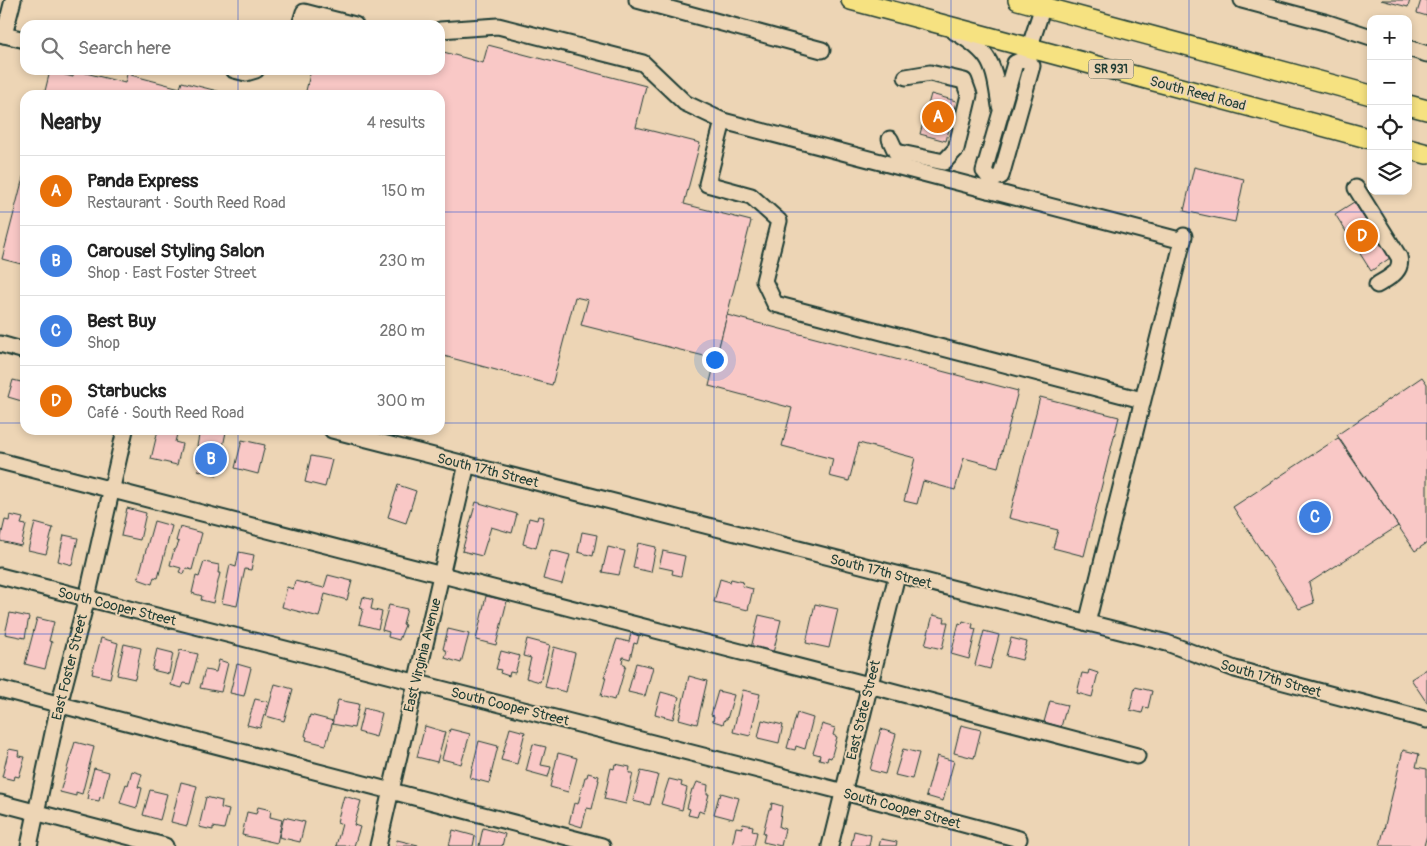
<!DOCTYPE html>
<meta charset="utf-8">
<style>
body{margin:0;font-family:Pangolin,sans-serif;background:#f6f6f6;color:#222}
.controls{position:absolute;right:15px;top:15px;display:grid;overflow:hidden;border-radius:10px;box-shadow:0 2px 8px #0003}
.controls button{width:45px;height:45px;display:grid;place-items:center;padding:0;border:0;border-bottom:1px solid #e0e0e0;background:#fff;color:#222;font:25px sans-serif}
.you{position:absolute;left:714px;top:359px;width:18px;height:18px;margin:-12px;border:4px solid #fff;border-radius:50%;background:#1a73e8;box-shadow:0 0 0 8px #1a73e833}
.badge{display:grid;place-items:center;width:32px;height:32px;border-radius:50%;background:#1a73e8;color:#fff;font-size:16px;font-weight:700}
.pin{position:absolute;translate:-50% -50%;border:2px solid #fff;box-shadow:0 1px 5px #0006}
.list{margin:0;padding:0;list-style:none}
h2{display:flex;justify-content:space-between;align-items:center;height:65px;margin:0;padding:0 20px;font-size:21px}
h2 small{font-size:16px;font-weight:400;color:#767676}
.list li{display:grid;grid-template-columns:32px 1fr auto;gap:15px;align-items:center;box-sizing:border-box;height:70px;padding:0 20px;border-top:1px solid #e0e0e0}
.list b{display:block;font-size:19px;white-space:nowrap}
.list p{margin:0;font-size:16px;white-space:nowrap;color:#767676}
.list em{font-size:16px;font-style:normal;color:#767676}
.icon{flex:none;width:28px;height:28px;fill:none;stroke:currentColor;stroke-width:2;stroke-linecap:round;stroke-linejoin:round}
.map{position:relative;flex:none;width:1427px;height:846px;overflow:hidden}
.search{position:absolute;background:#fff;box-shadow:0 2px 8px #0003;left:20px;top:20px;width:425px;height:55px;display:flex;align-items:center;gap:12px;box-sizing:border-box;padding:0 18px;border-radius:15px;color:#767676;font-size:19px}
.panel{position:absolute;background:#fff;box-shadow:0 2px 8px #0003;left:20px;top:90px;width:425px;height:345px;border-radius:15px}
.map>svg:first-child{display:block}
.building{fill:#f9c8c6;stroke:#1f3d34}
.lines{fill:none;stroke-linecap:round;stroke-linejoin:round}
.minor-casing{stroke:#1f3d34;stroke-width:19}
.major-casing{stroke:#1f3d34;stroke-width:22}
.minor{stroke:#edd5b5;stroke-width:15}
.major{stroke:#f6e281;stroke-width:19}
.grid{fill:none;stroke:#1d4ed8;stroke-width:1;stroke-opacity:0.55}
.labels{text-anchor:middle;stroke-width:4;stroke-linejoin:round;paint-order:stroke}
.shield{fill:#edd5b5;stroke:#5d6b5b;stroke-width:1}
.shield-label{font-size:12px;font-weight:bold;fill:#1f3d34}
.street-label{font-size:14px;fill:#1f3d34;stroke:#edd5b5}
</style>
<div class="map">
<svg width="1427" height="846" viewBox="0 0 1427 846">
<rect width="100%" height="100%" fill="#edd5b5"/>
<filter id="ink" filterUnits="userSpaceOnUse"><feTurbulence type="fractalNoise" baseFrequency=".02" numOctaves="2"/><feDisplacementMap in="SourceGraphic" scale="10" xChannelSelector="R" yChannelSelector="G"/><feConvolveMatrix kernelMatrix="1 2 1 2 8 2 1 2 1" color-interpolation-filters="sRGB"/></filter>
<g filter="url(#ink)">
<g class="building">
<path d="M1381 0H1410L1408 7Z"/>
<path d="M1421 0H1427V16L1417 13Z"/>
<path d="M488 45 646 86 636 127 700 143 684 204 751 221 716 359 581 325 588 300 575 297 552 385 440 355V95H305L311 70H440V51L483 63Z"/>
<path d="M74 70 125 83 127 74 180 88 182 82 233 95H44L50 71 73 77Z"/>
<path d="M931 94 956 101 946 141 920 134Z"/>
<path d="M1194 167 1244 179 1235 222 1184 211Z"/>
<path d="M25 170V265L2 259Z"/>
<path d="M1354 202 1390 258 1371 271 1335 214Z"/>
<path d="M727 315 1018 391 998 467 964 458 955 490 923 481 917 504 904 501 915 458 859 443 849 481 829 476 833 459 782 446 792 408 709 386Z"/>
<path d="M1422 377 1427 384V543L1415 551 1337 435Z"/>
<path d="M13 380 25 383V402L8 397Z"/>
<path d="M1040 397 1119 417 1084 556 1053 548 1058 530 1009 518Z"/>
<path d="M158 430 177 434 175 442 182 444 177 465 151 459Z"/>
<path d="M200 430H215L226 432 217 475 198 470 204 447 197 446Z"/>
<path d="M1338 438 1398 526 1309 583 1314 603 1299 609 1233 507Z"/>
<path d="M242 440 265 445 258 474 235 468Z"/>
<path d="M311 456 332 460 325 487 305 482Z"/>
<path d="M398 485 416 491 406 523 388 517Z"/>
<path d="M476 502 517 514 512 533 491 527 482 556 462 551Z"/>
<path d="M127 508 146 513 140 540 121 536Z"/>
<path d="M10 515 23 518 21 524 26 525 21 546 0 541 5 520 9 521Z"/>
<path d="M538 516 544 517 536 548 523 544 529 518 537 520Z"/>
<path d="M154 521 172 526 158 578 154 577 152 584 138 579Z"/>
<path d="M35 523 53 528 46 554 28 550Z"/>
<path d="M180 527 202 533 192 570 186 568 184 574 179 572 181 568 170 565 174 550 176 549 179 542 176 541Z"/>
<path d="M582 532 597 535 593 556 578 552Z"/>
<path d="M64 535 78 538 72 565 58 561Z"/>
<path d="M638 543 656 547 651 572 633 568Z"/>
<path d="M608 547 625 551 619 575 602 572Z"/>
<path d="M551 550 570 555 562 584 543 579Z"/>
<path d="M663 551 685 556 681 576 672 574 673 570 659 567Z"/>
<path d="M239 552 254 555 251 570 245 569 237 606 222 603 230 565 236 567Z"/>
<path d="M204 562 219 565 218 573H220L213 603 201 600 202 596 192 593 196 576 199 577Z"/>
<path d="M328 575 352 581 347 600 325 594 319 617 282 607 287 587 293 589 295 581 324 588Z"/>
<path d="M720 579 730 582 731 579 743 582 742 586 753 589 748 610 714 602Z"/>
<path d="M486 596 507 601 496 645 476 640Z"/>
<path d="M363 597 373 600 371 609 382 612 378 629 359 624 363 609 360 608Z"/>
<path d="M815 604 838 609 829 648 806 643Z"/>
<path d="M389 605 407 609 403 624 405 625 399 640 388 637 389 632 382 630Z"/>
<path d="M10 613 29 617 25 638 5 634Z"/>
<path d="M759 615 781 620 773 653 751 648Z"/>
<path d="M933 615 945 618 944 622H948L942 649 925 645Z"/>
<path d="M37 618 54 622 49 641 52 642 45 669 25 664Z"/>
<path d="M963 621 973 624 972 628 976 629 969 659 951 654 959 623 962 624Z"/>
<path d="M448 629 469 634 461 663 445 658 447 651 443 649Z"/>
<path d="M984 631 999 635 990 669 975 665Z"/>
<path d="M631 633 639 636 637 644 634 643 630 659 623 657 622 663 626 665 617 696H615L614 700 601 696 606 677H604L617 639 629 642Z"/>
<path d="M101 638 118 643 110 678 92 674Z"/>
<path d="M1011 638 1027 642 1022 660 1006 656Z"/>
<path d="M527 639 550 645 540 682 526 678 531 658 523 656Z"/>
<path d="M124 644 141 648 135 679 117 675Z"/>
<path d="M554 647 575 653 566 692 545 687Z"/>
<path d="M157 649 173 653 169 674 152 670Z"/>
<path d="M180 650 198 654 190 684 184 683 182 688 171 685Z"/>
<path d="M501 651 520 656 515 673 510 672 509 676 500 673 501 670 496 669Z"/>
<path d="M219 660 228 663 221 692 200 688 205 670 216 672Z"/>
<path d="M636 663 653 667 645 696 628 692Z"/>
<path d="M237 664 251 668 244 696 230 693Z"/>
<path d="M1427 669V703L1411 679Z"/>
<path d="M1089 670 1098 673 1092 697 1077 693 1082 673 1088 674Z"/>
<path d="M689 676 707 681 697 724 679 719Z"/>
<path d="M275 684 293 689 284 721 266 716Z"/>
<path d="M1135 687 1152 691 1148 708 1144 707 1142 713 1130 710Z"/>
<path d="M743 690 760 694 750 736 733 732Z"/>
<path d="M718 691 734 695 727 719H725L723 724 713 721 714 716 711 715Z"/>
<path d="M661 692 679 697 673 719 655 714Z"/>
<path d="M255 699 268 702 260 728 247 725Z"/>
<path d="M338 700 359 704 354 728 332 724Z"/>
<path d="M1050 701 1067 705 1061 727 1044 722Z"/>
<path d="M364 708 382 713 376 737 358 732Z"/>
<path d="M797 713 813 718 805 749 796 746 795 750 787 748Z"/>
<path d="M310 715 333 721 326 745 306 740 307 737 305 736Z"/>
<path d="M762 720 783 725 779 743 758 738Z"/>
<path d="M822 724 835 728 833 735 837 737 831 758 828 757 827 761 819 759 820 755 813 753Z"/>
<path d="M961 725 981 730 974 758 954 753Z"/>
<path d="M425 726 445 732 437 762 417 757Z"/>
<path d="M510 728 525 732 517 764 501 760Z"/>
<path d="M450 729 470 734 461 764 442 759Z"/>
<path d="M881 729 896 734 885 774 870 770Z"/>
<path d="M479 741 498 746 489 783 470 778Z"/>
<path d="M75 742 94 747 82 794 76 792V796L60 792Z"/>
<path d="M533 744 546 747 541 765 551 767 548 777 526 771Z"/>
<path d="M9 749 19 751 18 756 25 757 19 777 15 776 14 780 2 777Z"/>
<path d="M903 749 919 753 912 779 895 775Z"/>
<path d="M1403 750 1419 754 1416 767 1427 769V835L1424 846H1380Z"/>
<path d="M558 753 577 758 568 792 550 787Z"/>
<path d="M937 756 954 761 943 801 926 796Z"/>
<path d="M615 764 630 767 629 773H633L626 804 604 799 611 768 614 769Z"/>
<path d="M94 768 109 772 103 798 100 797 99 801 88 799 89 795 87 794Z"/>
<path d="M132 771 142 774 138 787 142 788 137 808 120 803 126 784 128 785Z"/>
<path d="M641 771 658 775 650 805 633 801Z"/>
<path d="M588 773 599 776 598 780H599L592 809 587 808 582 827 569 823 574 803 578 804 585 777H587Z"/>
<path d="M669 779 682 782 681 786 687 788 682 810 661 804Z"/>
<path d="M181 782 197 786 187 826 171 822Z"/>
<path d="M697 782 708 785 707 794H709L704 813 699 811 697 817 688 815 690 809 687 808 692 789H694Z"/>
<path d="M150 790 167 794 160 820 143 815Z"/>
<path d="M721 793 739 798 733 819 714 814 719 796 720 797Z"/>
<path d="M344 796 361 801 354 825 360 827 354 846H336L342 824 337 822Z"/>
<path d="M206 797 222 801 221 808 229 810 224 829 213 827V830L199 827Z"/>
<path d="M772 803 782 806 779 827 785 829 781 846 763 842 765 834 763 833 769 809H771Z"/>
<path d="M258 807 271 810 270 817 282 820 277 843 242 835 247 812 256 814Z"/>
<path d="M284 817 305 822 300 842 279 837Z"/>
<path d="M743 824 753 826 752 831 757 832 754 846H732L736 827 742 828Z"/>
<path d="M483 828 505 834 502 846H479Z"/>
<path d="M453 830 475 836 473 846H449Z"/>
<path d="M854 831 871 835 869 846H851Z"/>
<path d="M881 839 897 842 896 846H879Z"/>
<path d="M397 840 418 845V846H396Z"/>
</g>
<g class="lines">
<g class="minor-casing">
<g id="minor">
<path d="M637 0 822 50"/>
<path d="M1242 0 1328 23 1371 37"/>
<path d="M300 25 304 12 355 25"/>
<path d="M440 30 498 26 643 63 685 103 723 121 707 184 751 196 779 221 764 281 775 304 1142 400"/>
<path d="M955 32C992 53 994 65 1000 106"/>
<path d="M0 34 25 40"/>
<path d="M4 35 13 0"/>
<path d="M1408 48 1427 54"/>
<path d="M234 70 246 73 256 70"/>
<path d="M723 121 988 190"/>
<path d="M890 139 896 152 944 162 956 149 969 95 964 81 930 73 906 77"/>
<path d="M991 180 984 171 1015 63 1026 58 1045 0"/>
<path d="M991 180 1001 176 1032 66 1026 58"/>
<path d="M991 181 988 190 1183 241"/>
<path d="M1356 188 1399 257C1403 272 1388 278 1377 285"/>
<path d="M0 344 25 351"/>
<path d="M332 430 1167 643 1235 669 1427 720"/>
<path d="M0 461 869 685 1137 756"/>
<path d="M0 576 844 792 1019 839"/>
<path d="M1087 623 1184 236"/>
<path d="M0 689 602 846"/>
<path d="M0 803 165 846"/>
<path d="M29 846 59 705 87 598 125 430"/>
<path d="M378 846 467 464"/>
<path d="M830 846 897 575"/>
</g>
</g>
<g class="major-casing">
<g id="major">
<path d="M851 0 1371 139"/>
<path d="M1018 0 1371 95"/>
<path d="M1408 105 1427 110"/>
<path d="M1408 149 1427 154"/>
</g>
</g>
<use href="#minor" class="minor"/>
<use href="#major" class="major"/>
</g>
</g>
<path class="grid" d="M238 0V25M476 0V846M714 0V846M951 0V846M1189 0V846M238 70V95M0 212H25M440 212H1427M0 423H25M440 423H1427M238 430V846M0 634H1427"/>
<g class="labels">
<rect class="shield" x="1088.5" y="59.5" width="45" height="19" rx="4"/>
<g class="shield-label">
<text x="1111" y="73">SR 931</text>
</g>
<g class="street-label">
<text transform="translate(1198 93) rotate(15)" y="5">South Reed Road</text>
<text transform="translate(488 470) rotate(14)" y="5">South 17th Street</text>
<text transform="translate(881 571) rotate(14)" y="5">South 17th Street</text>
<text transform="translate(117 606) rotate(14)" y="5">South Cooper Street</text>
<text transform="translate(422 655) rotate(-76)" y="5">East Virginia Avenue</text>
<text transform="translate(69 667) rotate(-76)" y="5">East Foster Street</text>
<text transform="translate(1271 678) rotate(16)" y="5">South 17th Street</text>
<text transform="translate(510 706) rotate(14)" y="5">South Cooper Street</text>
<text transform="translate(863 710) rotate(-76)" y="5">East State Street</text>
<text transform="translate(902 808) rotate(15)" y="5">South Cooper Street</text>
</g>
</g>
</svg>
<div class="controls">
<button>+</button>
<button>−</button>
<button><svg class="icon" aria-label="locate" viewBox="0 0 24 24"><circle cx="12" cy="12" r="6"/><path d="M12 2v4M12 18v4M2 12h4M18 12h4"/></svg></button>
<button><svg class="icon" aria-label="layers" viewBox="0 0 24 24"><path d="M12 4l9 5-9 5-9-5zM3 14l9 5 9-5"/></svg></button>
</div>
<div class="you"></div>
<div class="pin badge" style="left:938px;top:117px;background:#e8710a">A</div>
<div class="pin badge" style="left:211px;top:459px;background:#3f7fe0">B</div>
<div class="pin badge" style="left:1315px;top:517px;background:#3f7fe0">C</div>
<div class="pin badge" style="left:1362px;top:236px;background:#e8710a">D</div>
<div class="search"><svg class="icon" aria-label="search" viewBox="0 0 24 24"><circle cx="10" cy="10" r="6"/><path d="M15 15l6 6"/></svg>Search here</div>
<section class="panel">
<h2>Nearby<small>4 results</small></h2>
<ul class="list">
<li><span class="badge" style="background:#e8710a">A</span><div><b>Panda Express</b><p>Restaurant · South Reed Road</p></div><em>150 m</em></li>
<li><span class="badge" style="background:#3f7fe0">B</span><div><b>Carousel Styling Salon</b><p>Shop · East Foster Street</p></div><em>230 m</em></li>
<li><span class="badge" style="background:#3f7fe0">C</span><div><b>Best Buy</b><p>Shop</p></div><em>280 m</em></li>
<li><span class="badge" style="background:#e8710a">D</span><div><b>Starbucks</b><p>Café · South Reed Road</p></div><em>300 m</em></li>
</ul>
</section>
</div>
